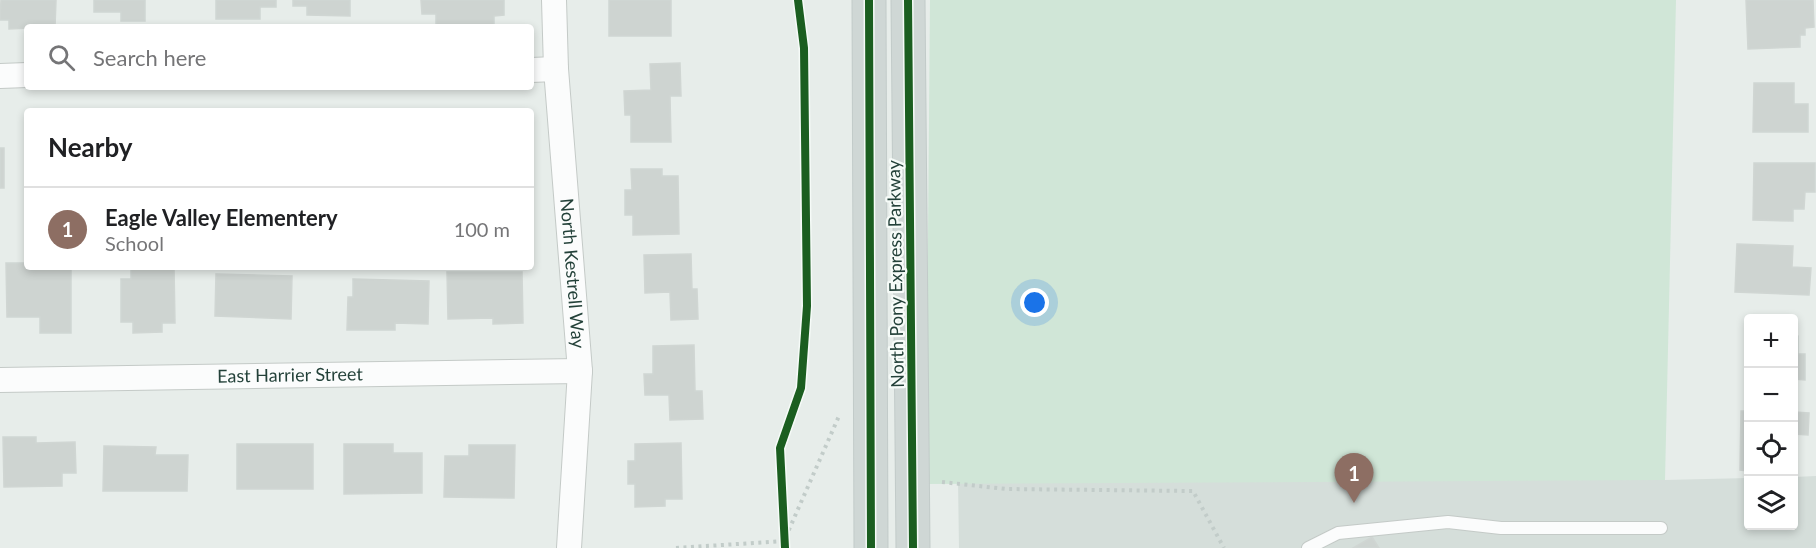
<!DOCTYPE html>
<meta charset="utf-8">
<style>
body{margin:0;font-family:Lato,sans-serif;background:#f6f6f6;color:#202124}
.controls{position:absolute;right:18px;bottom:18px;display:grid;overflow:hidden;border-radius:6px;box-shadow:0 3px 9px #0003}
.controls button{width:54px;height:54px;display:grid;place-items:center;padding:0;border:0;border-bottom:2px solid #e0e0e0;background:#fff;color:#202124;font:30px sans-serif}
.you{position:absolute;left:1035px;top:303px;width:21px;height:21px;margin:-15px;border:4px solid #fff;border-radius:50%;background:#1a73e8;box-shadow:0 0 0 9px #1a73e833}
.badge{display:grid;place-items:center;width:39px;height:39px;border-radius:50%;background:#7c3aed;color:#fff;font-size:20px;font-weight:700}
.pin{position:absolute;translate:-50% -50px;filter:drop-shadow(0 2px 3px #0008)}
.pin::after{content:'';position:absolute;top:32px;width:21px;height:18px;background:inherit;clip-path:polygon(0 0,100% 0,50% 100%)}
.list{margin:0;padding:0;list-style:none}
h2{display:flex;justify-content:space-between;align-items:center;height:78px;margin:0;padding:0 24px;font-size:26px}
h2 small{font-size:20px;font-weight:400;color:#757577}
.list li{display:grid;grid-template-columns:39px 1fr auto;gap:18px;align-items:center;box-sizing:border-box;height:84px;padding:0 24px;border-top:2px solid #e0e0e0}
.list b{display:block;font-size:22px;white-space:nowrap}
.list p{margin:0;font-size:20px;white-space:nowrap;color:#757577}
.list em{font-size:20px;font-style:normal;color:#757577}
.icon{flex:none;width:33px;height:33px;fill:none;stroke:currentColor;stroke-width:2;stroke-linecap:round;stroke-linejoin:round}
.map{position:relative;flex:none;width:1816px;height:548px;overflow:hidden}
.search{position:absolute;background:#fff;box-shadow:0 3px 9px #0003;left:24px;top:24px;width:510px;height:66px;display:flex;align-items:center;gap:15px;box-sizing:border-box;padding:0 21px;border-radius:6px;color:#757577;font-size:22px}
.panel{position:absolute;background:#fff;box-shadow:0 3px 9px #0003;left:24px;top:108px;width:510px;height:162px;border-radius:6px}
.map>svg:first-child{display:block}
.built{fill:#d5deda}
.green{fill:#d0e6d7}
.building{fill:#ced4d1;stroke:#d0d6d3;stroke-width:1.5}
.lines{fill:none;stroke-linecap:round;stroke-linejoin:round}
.lane-casing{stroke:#c4cac7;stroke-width:14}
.street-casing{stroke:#c4cac7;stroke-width:26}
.primary-casing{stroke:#c2cbc9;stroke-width:35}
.path{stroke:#c2ccc9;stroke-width:4;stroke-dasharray:3 4.5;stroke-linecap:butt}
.lane{stroke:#fbfcfc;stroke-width:12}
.street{stroke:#fbfcfc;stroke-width:24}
.primary{stroke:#cfd7d5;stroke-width:33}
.cycleway-casing{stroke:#f6fbf8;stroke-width:11}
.cycleway{stroke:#1b5e20;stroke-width:8}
.labels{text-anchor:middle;stroke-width:4.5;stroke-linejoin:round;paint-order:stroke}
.street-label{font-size:18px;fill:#234139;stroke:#f6fbf8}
</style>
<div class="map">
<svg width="1816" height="548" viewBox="0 0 1816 548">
<rect width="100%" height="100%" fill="#e7edea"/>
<path class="built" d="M1816 476V548H959L958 480H1665L1748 478V526H1794V477Z"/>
<path class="green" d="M930 0H1676L1665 480 926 484Z"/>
<g class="building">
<path d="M1 0H56L55 27 9 29V20H0Z"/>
<path d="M94 0H145V21H121V12H94Z"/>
<path d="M216 0H276V7H260V19H216Z"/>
<path d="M293 0H350V16L307 15V6H293Z"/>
<path d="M421 0H504V15L494 16V27H436V14H422Z"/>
<rect x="609" y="0" width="62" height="36"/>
<path d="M1746 0H1813L1814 27 1805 28V35H1800V47L1748 49Z"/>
<path d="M680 63 681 96H670L671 142H631V115H625L624 91 651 90 650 64Z"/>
<path d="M1754 83H1794V104H1808V132H1753Z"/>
<rect x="0" y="148" width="4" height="40"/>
<path d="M1754 163H1815V192H1805L1804 209H1793V221L1753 220Z"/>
<path d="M631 169H662V176H678L679 234 633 235V215H625V190H632Z"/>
<path d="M1737 244 1793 246 1792 267 1811 268 1809 295 1735 292Z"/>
<path d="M691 254 692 289H697L698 319 671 320 670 292 645 293 644 255Z"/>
<path d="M6 263H27V267H71V333H40V317H7Z"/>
<path d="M131 267H174L175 323H162V332L133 333V322H121V279H131Z"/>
<path d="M447 272H522L523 323 493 324V318L448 319Z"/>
<path d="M216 274 292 276 291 319 215 316Z"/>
<path d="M353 279 429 281 428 324 395 323V330H347L348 297H353Z"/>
<path d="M1794 335 1798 336V354H1805V380L1794 379Z"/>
<path d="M694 345 695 391H702L703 419 670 420 669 395H645L644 374H653V346Z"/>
<rect x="1745" y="362" width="3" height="16"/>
<path d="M1741 411H1748V471L1740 470Z"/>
<path d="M1794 412 1809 413 1808 435 1794 434Z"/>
<path d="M3 437H36V443L75 442 76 473H62V486L4 487Z"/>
<path d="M681 443 682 499H665V506L635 507V484H628V461H635V444Z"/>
<rect x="237" y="444" width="76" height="45"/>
<path d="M344 444H393V453H422V493L344 494Z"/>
<path d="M469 445H515L514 498 444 497 445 456H469Z"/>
<path d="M104 446 156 447 155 455H188L187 491H103Z"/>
<path d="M1372 537 1379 548H1353Z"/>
</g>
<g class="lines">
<g class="lane-casing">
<path id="lane" d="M1308 548 1338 533 1448 522 1501 528H1661"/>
</g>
<g class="street-casing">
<g id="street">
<path id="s1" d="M554 0 556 69 580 371 569 548"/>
<path d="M531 70 556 69"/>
<path d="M0 76 27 75"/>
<path id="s2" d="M0 380 580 371"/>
</g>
</g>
<g class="primary-casing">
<g id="primary">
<path d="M869 0 871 548"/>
<path d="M908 0 913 548"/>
</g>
</g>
<g class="path">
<path d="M942 482 1006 489 1193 491 1224 548"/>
<path d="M676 548 784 541 839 416"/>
</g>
<use href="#lane" class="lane"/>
<use href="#street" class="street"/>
<use href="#primary" class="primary"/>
<g class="cycleway-casing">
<g id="cycleway">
<path d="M869 0 871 548"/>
<path d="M908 0 913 548"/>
<path d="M785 548 780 448 801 388 807 306 804 48 798 0"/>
</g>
</g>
<use href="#cycleway" class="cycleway"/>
</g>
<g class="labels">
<g class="street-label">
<text dy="6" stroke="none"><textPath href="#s1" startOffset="274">North Kestrell Way</textPath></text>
<text transform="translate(896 274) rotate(-91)" y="6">North Pony Express Parkway</text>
<text dy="6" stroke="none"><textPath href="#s2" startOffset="290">East Harrier Street</textPath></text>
</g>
</g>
</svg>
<div class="controls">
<button>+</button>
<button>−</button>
<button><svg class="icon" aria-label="locate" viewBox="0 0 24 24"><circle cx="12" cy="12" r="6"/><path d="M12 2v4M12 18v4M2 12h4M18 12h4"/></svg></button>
<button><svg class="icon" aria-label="layers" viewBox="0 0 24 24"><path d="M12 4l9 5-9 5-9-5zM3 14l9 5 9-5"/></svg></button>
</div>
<div class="you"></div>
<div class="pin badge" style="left:1354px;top:503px;background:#8d6e63">1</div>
<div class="search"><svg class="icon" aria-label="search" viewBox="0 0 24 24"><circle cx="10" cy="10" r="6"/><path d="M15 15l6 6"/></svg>Search here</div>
<section class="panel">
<h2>Nearby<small></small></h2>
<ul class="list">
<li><span class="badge" style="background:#8d6e63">1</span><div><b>Eagle Valley Elementery</b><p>School</p></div><em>100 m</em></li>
</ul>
</section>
</div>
